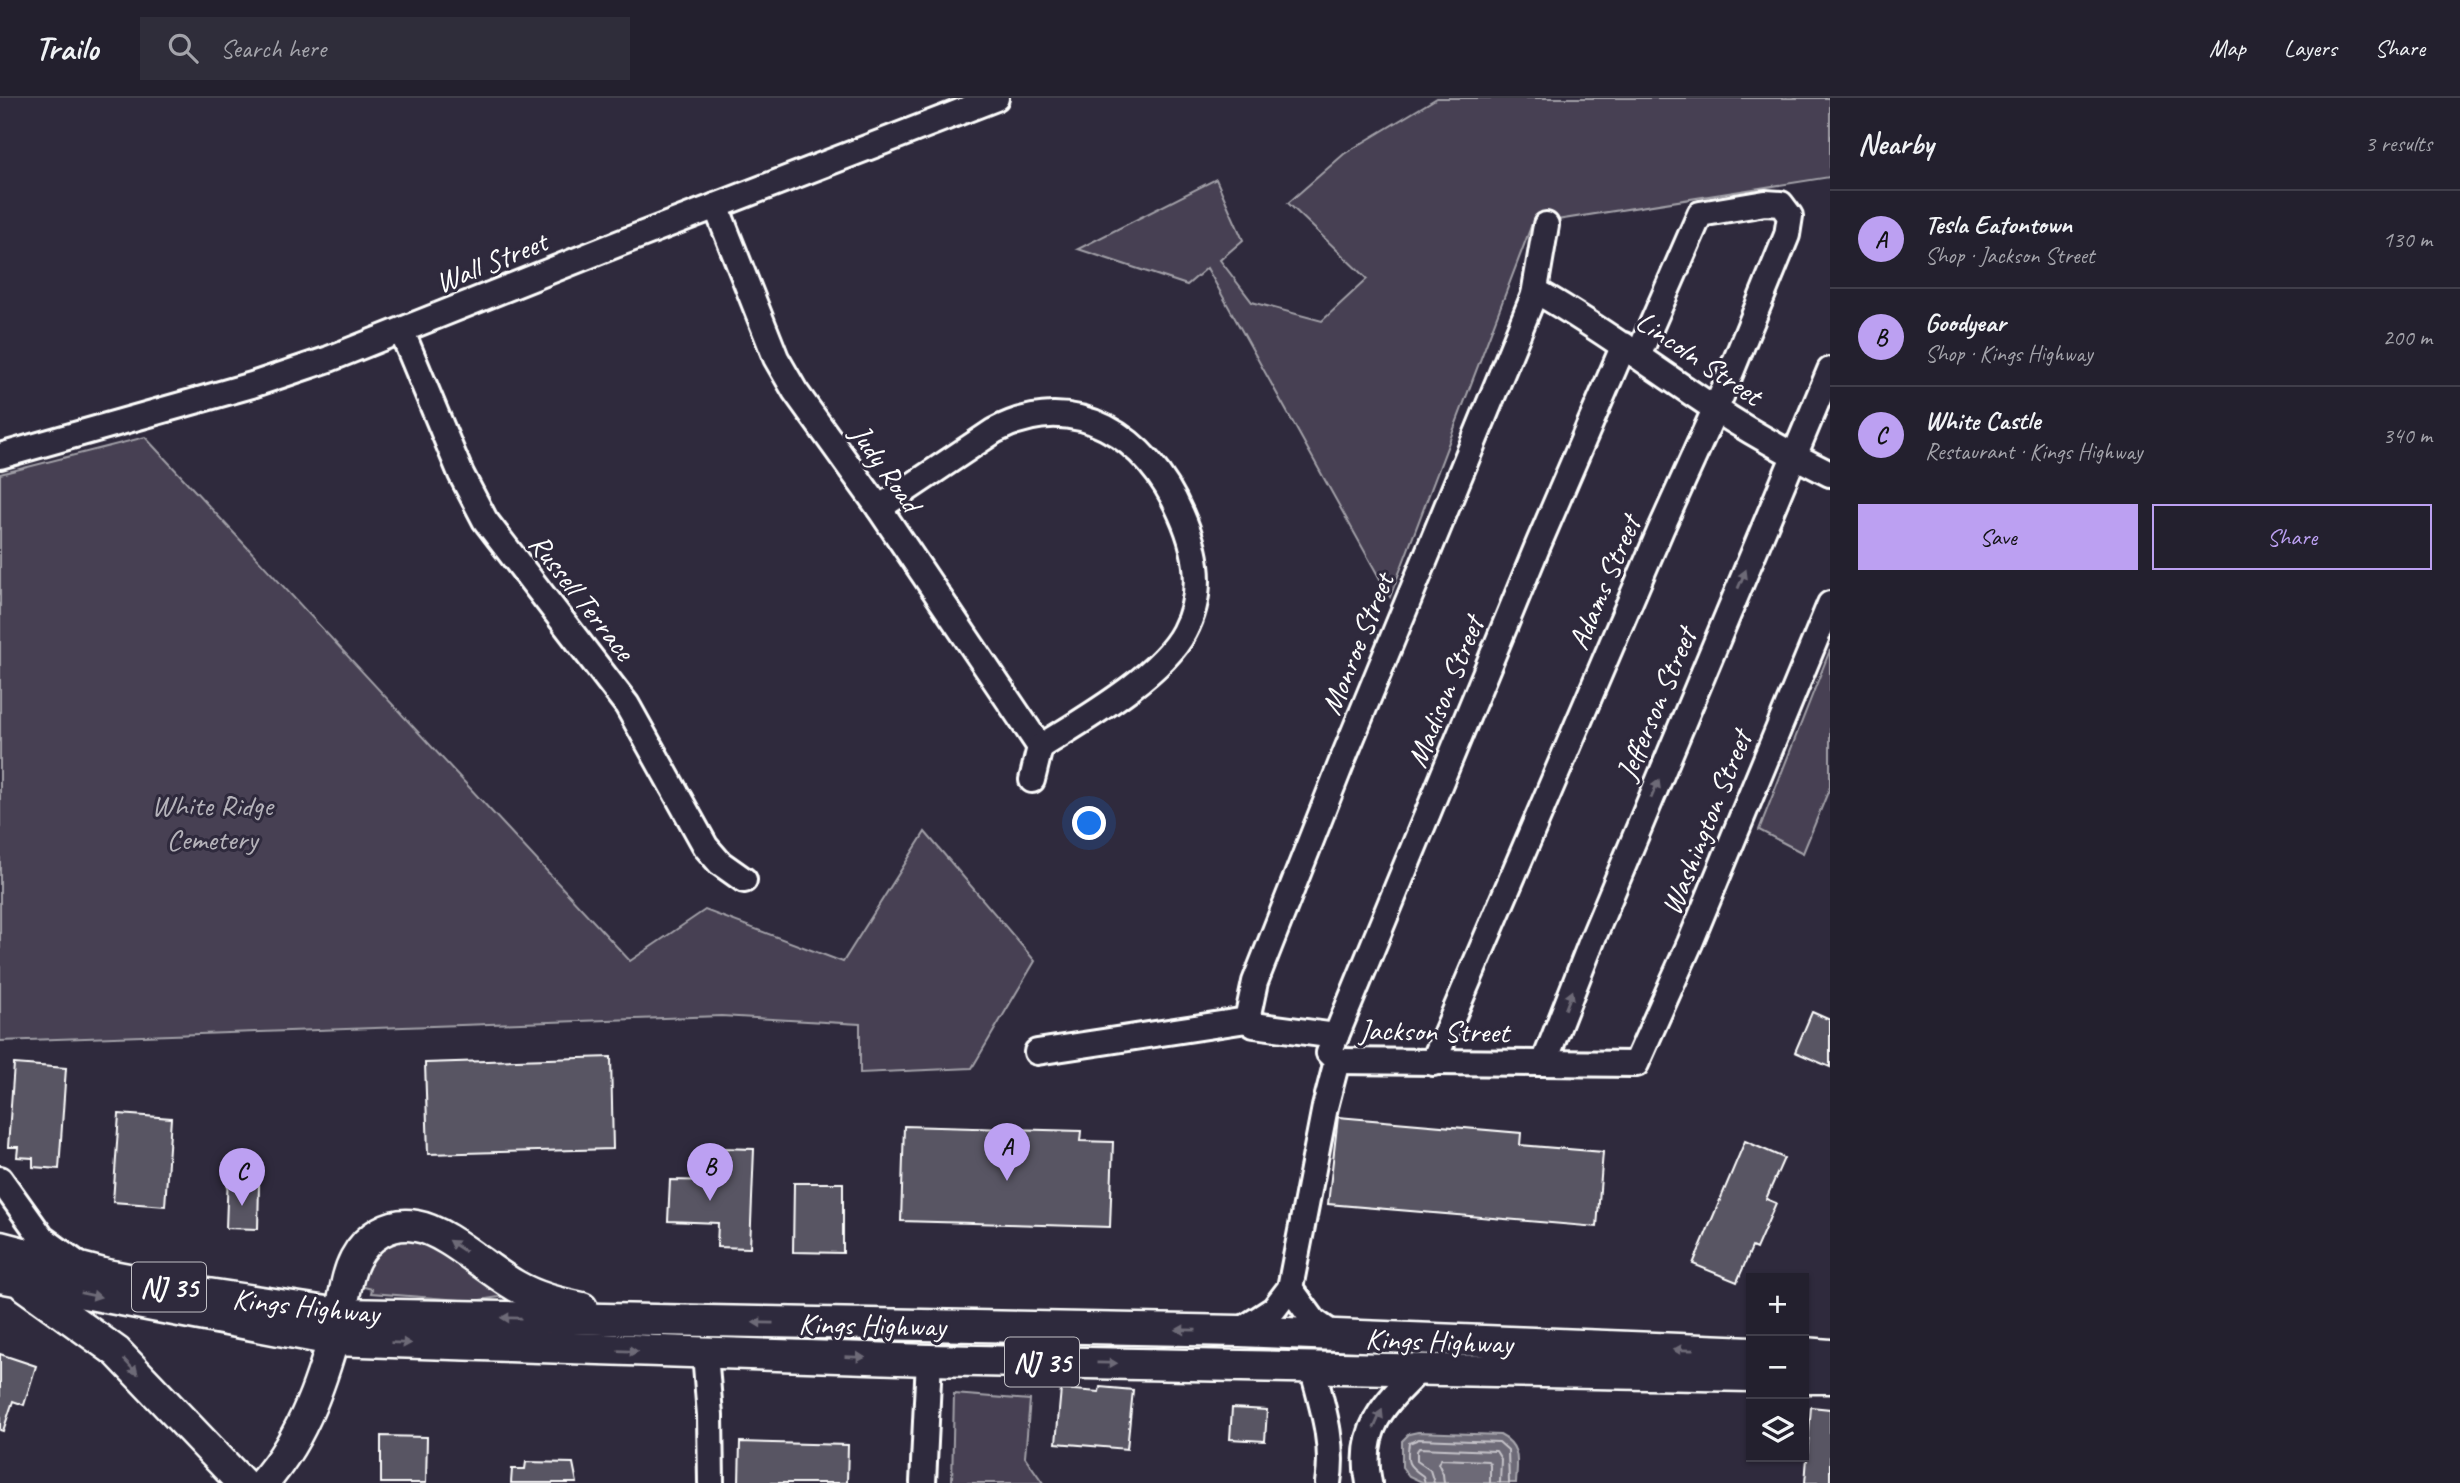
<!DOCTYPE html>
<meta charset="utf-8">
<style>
body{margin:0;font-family:Caveat,sans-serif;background:#2f2d3a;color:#f1f3f6}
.controls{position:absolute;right:21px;bottom:21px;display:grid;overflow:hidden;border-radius:0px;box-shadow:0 2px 5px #0004}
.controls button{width:63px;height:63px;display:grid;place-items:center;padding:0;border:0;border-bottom:2px solid #403e4a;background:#23202e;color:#f1f3f6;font:35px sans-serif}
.you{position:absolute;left:1090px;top:726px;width:24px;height:24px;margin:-18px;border:5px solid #fff;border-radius:50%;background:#1a73e8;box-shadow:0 0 0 10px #1a73e833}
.badge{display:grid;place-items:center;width:46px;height:46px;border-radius:50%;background:#bca0f2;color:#111;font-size:23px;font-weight:700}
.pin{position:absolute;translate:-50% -58px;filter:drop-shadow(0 2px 4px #0008)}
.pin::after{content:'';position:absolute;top:37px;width:24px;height:21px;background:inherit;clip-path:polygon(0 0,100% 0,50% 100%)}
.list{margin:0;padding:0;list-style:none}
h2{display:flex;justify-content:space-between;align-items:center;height:91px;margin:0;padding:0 28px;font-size:30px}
h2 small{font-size:23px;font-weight:400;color:#a3a3aa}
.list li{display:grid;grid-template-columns:46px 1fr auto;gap:21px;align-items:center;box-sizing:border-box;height:98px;padding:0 28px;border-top:2px solid #403e4a}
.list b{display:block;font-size:26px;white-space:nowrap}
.list p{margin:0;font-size:23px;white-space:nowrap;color:#a3a3aa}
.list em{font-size:23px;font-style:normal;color:#a3a3aa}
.actions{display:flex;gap:14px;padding:21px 28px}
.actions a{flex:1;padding:16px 0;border:2px solid #bca0f2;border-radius:0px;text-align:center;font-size:24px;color:#bca0f2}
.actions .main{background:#bca0f2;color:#111}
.icon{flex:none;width:38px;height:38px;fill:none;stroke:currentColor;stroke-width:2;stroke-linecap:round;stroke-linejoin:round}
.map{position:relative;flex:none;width:1830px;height:1385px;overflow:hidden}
header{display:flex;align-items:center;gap:42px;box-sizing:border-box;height:98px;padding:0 35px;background:#23202e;border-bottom:2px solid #403e4a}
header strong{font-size:33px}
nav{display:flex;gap:38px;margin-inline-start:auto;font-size:24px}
.search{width:490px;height:63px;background:#2f2d3a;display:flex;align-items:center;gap:18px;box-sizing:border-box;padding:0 24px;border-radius:0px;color:#a3a3aa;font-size:26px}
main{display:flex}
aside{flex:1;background:#23202e}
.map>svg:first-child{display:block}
.green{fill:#464152;stroke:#a2a0a8;stroke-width:2}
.water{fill:#6d6a77;stroke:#a7a6ad;stroke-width:2}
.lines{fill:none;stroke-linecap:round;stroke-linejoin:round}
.shore{stroke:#c5c3c9;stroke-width:2}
.building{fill:#595564;stroke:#fff;stroke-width:2}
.minor-casing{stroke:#fff;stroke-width:30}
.major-casing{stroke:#fff;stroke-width:35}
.minor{stroke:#2f2a3d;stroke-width:24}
.major{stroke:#2f2a3d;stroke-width:30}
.oneway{fill:#6d6a77}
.labels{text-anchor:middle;stroke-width:6;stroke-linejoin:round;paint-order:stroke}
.shield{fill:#2f2a3d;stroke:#c1bfc5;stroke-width:2}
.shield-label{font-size:28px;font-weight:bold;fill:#fff}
.street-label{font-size:30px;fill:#fff;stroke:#2f2a3d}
.park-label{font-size:30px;fill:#b5b3ba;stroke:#2f2a3d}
</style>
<header>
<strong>Trailo</strong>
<div class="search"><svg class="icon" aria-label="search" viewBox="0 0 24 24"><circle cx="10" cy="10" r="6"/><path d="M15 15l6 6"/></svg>Search here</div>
<nav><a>Map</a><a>Layers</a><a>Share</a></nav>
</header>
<main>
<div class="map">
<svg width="1830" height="1385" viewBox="0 0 1830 1385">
<rect width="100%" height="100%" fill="#2f2a3d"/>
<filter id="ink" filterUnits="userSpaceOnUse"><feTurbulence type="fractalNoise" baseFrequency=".0143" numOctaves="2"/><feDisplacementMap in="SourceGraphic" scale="14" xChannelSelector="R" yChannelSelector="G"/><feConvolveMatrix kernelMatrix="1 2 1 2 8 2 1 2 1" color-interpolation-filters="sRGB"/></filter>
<g filter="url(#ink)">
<g class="green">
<path d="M1437 0H1830V79L1532 126 1390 499 1207 170 1187 187 1078 151 1216 81 1243 142 1220 162 1252 204 1322 223 1367 181 1288 105 1344 56Z"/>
<path d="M145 339 630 863 705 812 843 864 925 734 1035 863 972 970 860 975V926L721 918 0 943V376Z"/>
<path d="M1830 552V689L1803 755 1759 732Z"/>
<path d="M407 1139 429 1146 506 1198 473 1203 371 1195 372 1191 356 1187 377 1149Z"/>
<path d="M954 1296 1030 1302 1025 1359 1043 1385H952Z"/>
</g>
<path class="water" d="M1418 1334 1500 1337C1522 1348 1517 1364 1516 1385H1424L1409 1378 1402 1369V1343L1409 1336Z"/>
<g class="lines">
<g class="shore">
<path d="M1425 1385 1423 1378C1407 1367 1406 1365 1409 1345L1419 1341 1499 1344 1508 1352 1509 1385"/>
<path d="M1434 1385 1430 1372 1417 1363V1353L1419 1350 1496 1353 1501 1361 1500 1385"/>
<path d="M1444 1385 1443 1376 1438 1365 1441 1361 1488 1363 1490 1366V1385"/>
</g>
</g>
<g class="building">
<path d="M1812 914 1830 922V969L1795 954Z"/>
<path d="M611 959 613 1051 428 1056 425 965Z"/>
<path d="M14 966 66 970 59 1071 33 1069V1060L17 1059 18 1049H8Z"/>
<path d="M119 1016 171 1020 165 1108 113 1104Z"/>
<path d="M1338 1019 1521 1035 1520 1047 1603 1054 1597 1129 1328 1106Z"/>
<path d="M904 1028 1081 1033 1080 1043 1113 1044 1110 1129 901 1123Z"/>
<path d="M1745 1043 1784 1060 1766 1101 1776 1105 1756 1151 1752 1149 1737 1184 1693 1166Z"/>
<path d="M720 1050 754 1051 750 1150 717 1149 718 1125 668 1123 670 1082 719 1083Z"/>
<path d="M228 1075H249L248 1086H259L258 1131 226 1130Z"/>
<path d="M794 1085H843V1155L793 1154Z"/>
<path d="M0 1256 36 1268 24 1307 13 1303 3 1333 0 1332Z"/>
<path d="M1100 1289 1133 1292 1127 1351 1056 1345 1061 1291 1099 1294Z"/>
<path d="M1811 1309 1830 1311V1385H1805Z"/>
<path d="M1232 1310 1267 1312 1265 1343 1230 1341Z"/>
<path d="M381 1338 427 1339 426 1385H381Z"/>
<path d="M740 1344 848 1347 847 1385H739Z"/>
<path d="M526 1364 573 1365 577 1385H511L512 1371H525Z"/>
</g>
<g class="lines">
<g class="minor-casing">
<g id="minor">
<path d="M716 108 776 260 795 293 879 410 1040 649"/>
<path d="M1534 197 1541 196C1601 230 1656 272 1714 310 1751 335 1790 356 1830 376"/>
<path d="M402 234 461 376 485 422 627 607 706 749 720 765 744 782"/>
<path d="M0 358 252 287 329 261 620 145 996 0"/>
<path d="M879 410 994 333C1075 290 1148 339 1181 416 1198 454 1205 495 1184 534 1161 578 1083 622 1040 649"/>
<path d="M1032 682 1040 649"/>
<path d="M1247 922 1255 884 1343 661 1534 197 1546 127"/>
<path d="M1037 954 1247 922 1254 927 1336 938"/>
<path d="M1337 963 1636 966 1690 845 1830 506"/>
<path d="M1337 963 1329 955 1336 938 1538 447 1624 247"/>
<path d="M1433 965 1661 431 1722 296 1787 137 1790 118 1781 106 1765 105 1700 116 1638 258"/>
<path d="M1544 965 1593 840 1830 272"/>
<path d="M0 1081 42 1140 75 1164"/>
<path d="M1290 1190 1314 1223 1337 1239"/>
<path d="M1240 1233 1274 1211 1290 1190 1325 1009 1337 963"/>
<path d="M705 1255 710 1317 711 1385"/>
<path d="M1312 1269C1322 1307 1335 1345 1328 1385"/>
<path d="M923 1385 929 1262"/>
<path d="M1369 1385C1358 1331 1384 1306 1420 1271"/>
</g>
</g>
<g class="major-casing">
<g id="major">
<path d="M0 1149 107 1177 201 1195 340 1216 1240 1233 1751 1254"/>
<path d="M0 1179 332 1242 929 1262 1751 1278"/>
<path d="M25 1188 117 1254 242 1385"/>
<path d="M1804 1255 1830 1257"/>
<path d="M1804 1280H1830"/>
<path d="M263 1385C305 1338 324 1277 340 1217 345 1198 346 1178 355 1161 367 1138 391 1123 416 1128 447 1133 487 1172 516 1188 537 1200 559 1205 582 1210"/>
</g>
</g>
<use href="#minor" class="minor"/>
<use href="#major" class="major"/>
</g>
<defs><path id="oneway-solid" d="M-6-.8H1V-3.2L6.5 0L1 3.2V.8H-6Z" transform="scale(1.75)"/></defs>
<g class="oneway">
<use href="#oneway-solid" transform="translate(1742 481) rotate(-67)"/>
<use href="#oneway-solid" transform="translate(1655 691) rotate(-67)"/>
<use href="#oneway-solid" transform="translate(1569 902) rotate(-69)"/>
<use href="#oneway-solid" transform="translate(457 1148) rotate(-146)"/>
<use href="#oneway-solid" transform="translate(91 1197) rotate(11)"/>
<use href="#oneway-solid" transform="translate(511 1220) rotate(-179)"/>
<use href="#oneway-solid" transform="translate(763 1225) rotate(-179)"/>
<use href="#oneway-solid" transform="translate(1186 1232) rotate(-179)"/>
<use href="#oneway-solid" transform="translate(401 1245) rotate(2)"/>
<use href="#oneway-solid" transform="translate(1683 1252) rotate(-179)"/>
<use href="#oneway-solid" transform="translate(628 1253) rotate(2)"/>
<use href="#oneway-solid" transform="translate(855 1259) rotate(2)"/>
<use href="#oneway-solid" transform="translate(1107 1265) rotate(1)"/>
<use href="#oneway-solid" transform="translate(131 1269) rotate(47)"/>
<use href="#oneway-solid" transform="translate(1378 1321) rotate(-66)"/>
</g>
</g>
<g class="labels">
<g class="shield">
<rect x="132" y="1164.5" width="74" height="49" rx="5"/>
<rect x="1005" y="1239.5" width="74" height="49" rx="5"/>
</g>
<g class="shield-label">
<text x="169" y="1199">NJ 35</text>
<text x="1042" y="1274">NJ 35</text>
</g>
<g class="street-label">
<text transform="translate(491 164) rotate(-22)" y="10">Wall Street</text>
<text transform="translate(1699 260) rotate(34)" y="10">Lincoln Street</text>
<text transform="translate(886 370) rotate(55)" y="10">Judy Road</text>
<text transform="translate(1604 485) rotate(-67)" y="10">Adams Street</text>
<text transform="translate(582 499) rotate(52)" y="10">Russell Terrace</text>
<text transform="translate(1357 546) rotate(-68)" y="10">Monroe Street</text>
<text transform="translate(1445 594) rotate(-68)" y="10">Madison Street</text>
<text transform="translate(1656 606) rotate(-67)" y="10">Jefferson Street</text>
<text transform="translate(1706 725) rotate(-68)" y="10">Washington Street</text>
<text transform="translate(1434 933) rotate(1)" y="10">Jackson Street</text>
<text transform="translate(306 1208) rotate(6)" y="10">Kings Highway</text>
<text transform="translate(872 1227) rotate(1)" y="10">Kings Highway</text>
<text transform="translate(1439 1243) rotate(2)" y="10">Kings Highway</text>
</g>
<g class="park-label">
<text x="212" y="717">White Ridge<tspan x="212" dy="34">Cemetery</tspan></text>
</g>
</g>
</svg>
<div class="controls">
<button>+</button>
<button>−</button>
<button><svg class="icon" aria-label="layers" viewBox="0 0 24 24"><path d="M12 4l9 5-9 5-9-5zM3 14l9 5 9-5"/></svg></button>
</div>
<div class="you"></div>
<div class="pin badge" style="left:1007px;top:1083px">A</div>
<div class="pin badge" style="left:710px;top:1103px">B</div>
<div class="pin badge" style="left:242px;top:1108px">C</div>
</div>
<aside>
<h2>Nearby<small>3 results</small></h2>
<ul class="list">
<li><span class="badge">A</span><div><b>Tesla Eatontown</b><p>Shop · Jackson Street</p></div><em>130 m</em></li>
<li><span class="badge">B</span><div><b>Goodyear</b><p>Shop · Kings Highway</p></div><em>200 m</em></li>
<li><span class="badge">C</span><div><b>White Castle</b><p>Restaurant · Kings Highway</p></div><em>340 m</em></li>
</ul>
<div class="actions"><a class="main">Save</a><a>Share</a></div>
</aside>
</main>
